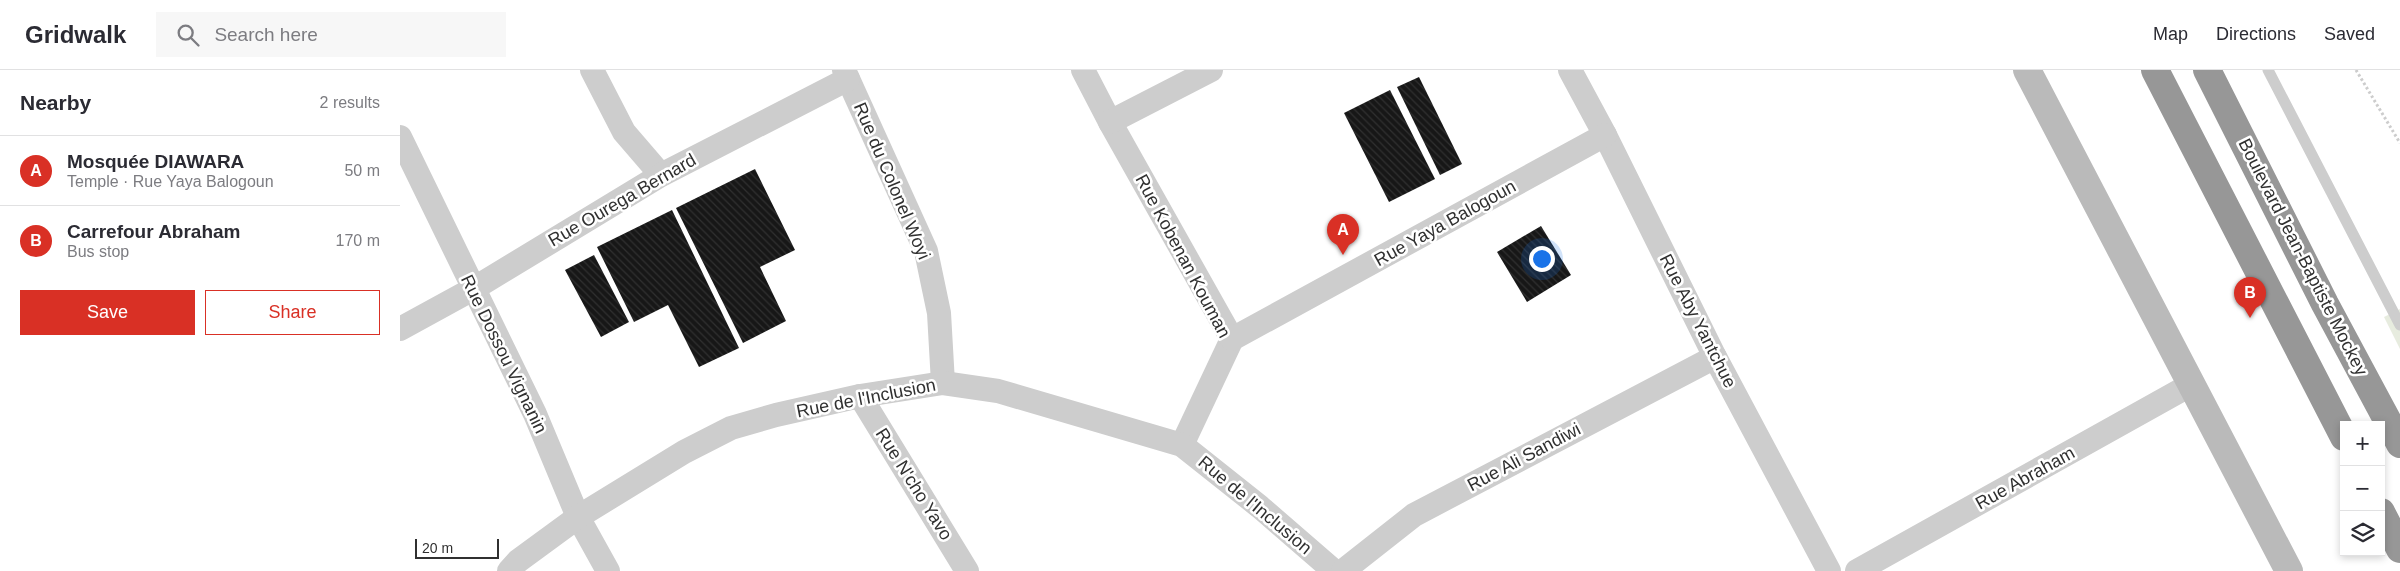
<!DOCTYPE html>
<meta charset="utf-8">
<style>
body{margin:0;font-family:Helvetica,sans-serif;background:#f7f7f7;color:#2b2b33}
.controls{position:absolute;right:15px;bottom:15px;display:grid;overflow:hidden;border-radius:0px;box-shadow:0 2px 8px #0003}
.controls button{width:45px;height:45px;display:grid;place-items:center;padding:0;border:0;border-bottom:1px solid #e1e1e2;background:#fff;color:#2b2b33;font:25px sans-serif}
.scale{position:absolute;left:15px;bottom:12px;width:84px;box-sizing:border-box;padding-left:5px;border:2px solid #303030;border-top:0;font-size:14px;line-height:18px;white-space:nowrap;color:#303030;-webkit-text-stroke:4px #fff;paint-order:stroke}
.you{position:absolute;left:1141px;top:188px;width:18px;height:18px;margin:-12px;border:4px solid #fff;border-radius:50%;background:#1a73e8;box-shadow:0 0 0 8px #1a73e833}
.badge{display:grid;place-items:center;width:32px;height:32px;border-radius:50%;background:#d93025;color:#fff;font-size:16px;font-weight:700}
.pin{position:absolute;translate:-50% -41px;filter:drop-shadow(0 1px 2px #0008)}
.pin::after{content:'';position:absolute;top:26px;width:18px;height:15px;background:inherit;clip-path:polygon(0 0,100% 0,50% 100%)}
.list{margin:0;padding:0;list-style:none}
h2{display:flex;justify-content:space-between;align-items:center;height:65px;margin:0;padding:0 20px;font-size:21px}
h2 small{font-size:16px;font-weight:400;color:#7c7c81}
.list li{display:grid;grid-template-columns:32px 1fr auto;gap:15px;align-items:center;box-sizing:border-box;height:70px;padding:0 20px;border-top:1px solid #e1e1e2}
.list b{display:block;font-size:19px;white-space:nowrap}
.list p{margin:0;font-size:16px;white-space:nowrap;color:#7c7c81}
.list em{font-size:16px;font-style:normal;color:#7c7c81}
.actions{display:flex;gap:10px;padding:15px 20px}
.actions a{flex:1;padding:11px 0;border:1px solid #d93025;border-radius:0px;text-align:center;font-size:18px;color:#d93025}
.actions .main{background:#d93025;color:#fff}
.icon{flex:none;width:28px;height:28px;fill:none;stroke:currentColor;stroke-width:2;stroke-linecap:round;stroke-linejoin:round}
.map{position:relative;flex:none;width:2000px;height:501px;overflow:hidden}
header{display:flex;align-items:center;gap:30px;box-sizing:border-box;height:70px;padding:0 25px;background:#fff;border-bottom:1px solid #e1e1e2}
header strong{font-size:24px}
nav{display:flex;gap:28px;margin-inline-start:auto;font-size:18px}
.search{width:350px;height:45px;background:#f7f7f7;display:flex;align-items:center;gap:12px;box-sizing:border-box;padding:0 18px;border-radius:0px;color:#7c7c81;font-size:19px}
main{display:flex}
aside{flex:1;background:#fff}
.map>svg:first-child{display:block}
.park{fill:#e7ecdf}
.building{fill:url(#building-back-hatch)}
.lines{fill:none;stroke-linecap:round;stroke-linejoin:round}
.path{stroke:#cdcdcd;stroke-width:3;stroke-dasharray:2.5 2.5;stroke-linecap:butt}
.lane{stroke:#cdcdcd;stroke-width:11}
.street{stroke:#cdcdcd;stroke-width:24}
.secondary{stroke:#bababa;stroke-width:28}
.highway{stroke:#979797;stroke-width:28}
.labels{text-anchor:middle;stroke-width:5;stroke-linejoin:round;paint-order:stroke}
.street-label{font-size:18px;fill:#303030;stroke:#fff}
</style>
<header>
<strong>Gridwalk</strong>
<div class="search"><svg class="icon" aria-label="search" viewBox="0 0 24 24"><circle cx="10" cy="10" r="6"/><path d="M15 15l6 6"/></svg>Search here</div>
<nav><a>Map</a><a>Directions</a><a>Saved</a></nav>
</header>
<main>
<aside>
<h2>Nearby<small>2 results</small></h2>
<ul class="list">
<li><span class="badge">A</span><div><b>Mosquée DIAWARA</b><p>Temple · Rue Yaya Balogoun</p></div><em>50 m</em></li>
<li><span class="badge">B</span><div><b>Carrefour Abraham</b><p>Bus stop</p></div><em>170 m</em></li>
</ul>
<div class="actions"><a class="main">Save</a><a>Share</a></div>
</aside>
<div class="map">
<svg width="2000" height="501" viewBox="0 0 2000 501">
<defs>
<pattern id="building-back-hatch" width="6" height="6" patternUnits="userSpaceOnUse" patternTransform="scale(1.25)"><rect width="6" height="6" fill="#171717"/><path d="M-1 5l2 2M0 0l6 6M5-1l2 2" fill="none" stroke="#303030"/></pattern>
</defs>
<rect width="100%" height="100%" fill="#fff"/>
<path class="park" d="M2000 239V279L1984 247Z"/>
<g class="building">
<path d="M1019 7 1062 94 1040 105 997 17Z"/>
<path d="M990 20 1035 109 989 132 944 43Z"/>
<path d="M355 99 395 180 360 197 386 251 343 273 276 138Z"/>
<path d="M272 140 339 278 299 297 268 235 234 252 197 177Z"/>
<path d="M1141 156 1171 205 1127 232 1097 182Z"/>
<path d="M194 185 229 252 201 267 165 200Z"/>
</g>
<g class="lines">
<path class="path" d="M1956 0 2000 73"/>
<path class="lane" d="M1868 0 2000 255"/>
<g class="street">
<path d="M192 0 224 62 261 105"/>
<path d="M444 0 526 181 539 243 543 313"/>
<path d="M683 0 710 52 832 269 782 375"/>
<path d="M1170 0 1205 65 1315 287 1429 501"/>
<path d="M710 52 811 0"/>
<path d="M0 67 135 344 178 447 208 501"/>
<path d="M0 259 73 219 261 105 448 9"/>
<path d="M832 269 1205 65"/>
<path d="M460 326 567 501"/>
<path d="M109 501 118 491 178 447 284 382 331 358 376 345 460 326 543 313 598 321 782 375 860 437 934 501"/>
<path d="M943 501 1014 445 1315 287"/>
<path d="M1457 501 1792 314"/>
</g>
<path class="secondary" d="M1627 0 1889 501"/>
<g class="highway">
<path d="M1755 0 1944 367"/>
<path d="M1807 0 1925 234 2000 374"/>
<path d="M1981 442 2000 479"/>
</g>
</g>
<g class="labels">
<g class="street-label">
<text transform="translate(492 111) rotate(67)" y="6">Rue du Colonel Woyi</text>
<text transform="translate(222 130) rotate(-30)" y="6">Rue Ourega Bernard</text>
<text transform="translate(1045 153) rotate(-29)" y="6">Rue Yaya Balogoun</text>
<text transform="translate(783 186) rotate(62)" y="6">Rue Kobenan Kouman</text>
<text transform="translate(1903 187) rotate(63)" y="6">Boulevard Jean-Baptiste Mockey</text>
<text transform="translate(1298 251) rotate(63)" y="6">Rue Aby Yantchue</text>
<text transform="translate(104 284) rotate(64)" y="6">Rue Dossou Vignanin</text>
<text transform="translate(466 328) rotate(-11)" y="6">Rue de l'Inclusion</text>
<text transform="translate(1124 387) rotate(-28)" y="6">Rue Ali Sandiwi</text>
<text transform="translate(1625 408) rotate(-29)" y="6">Rue Abraham</text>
<text transform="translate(514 414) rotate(58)" y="6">Rue N'cho Yavo</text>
<text transform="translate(855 435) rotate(40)" y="6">Rue de l'Inclusion</text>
</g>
</g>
</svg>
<div class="controls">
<button>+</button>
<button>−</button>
<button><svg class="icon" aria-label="layers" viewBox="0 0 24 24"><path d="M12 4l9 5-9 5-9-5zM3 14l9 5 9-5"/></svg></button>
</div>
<div class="scale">20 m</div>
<div class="you"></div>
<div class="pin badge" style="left:943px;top:185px">A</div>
<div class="pin badge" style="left:1850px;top:248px">B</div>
</div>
</main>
